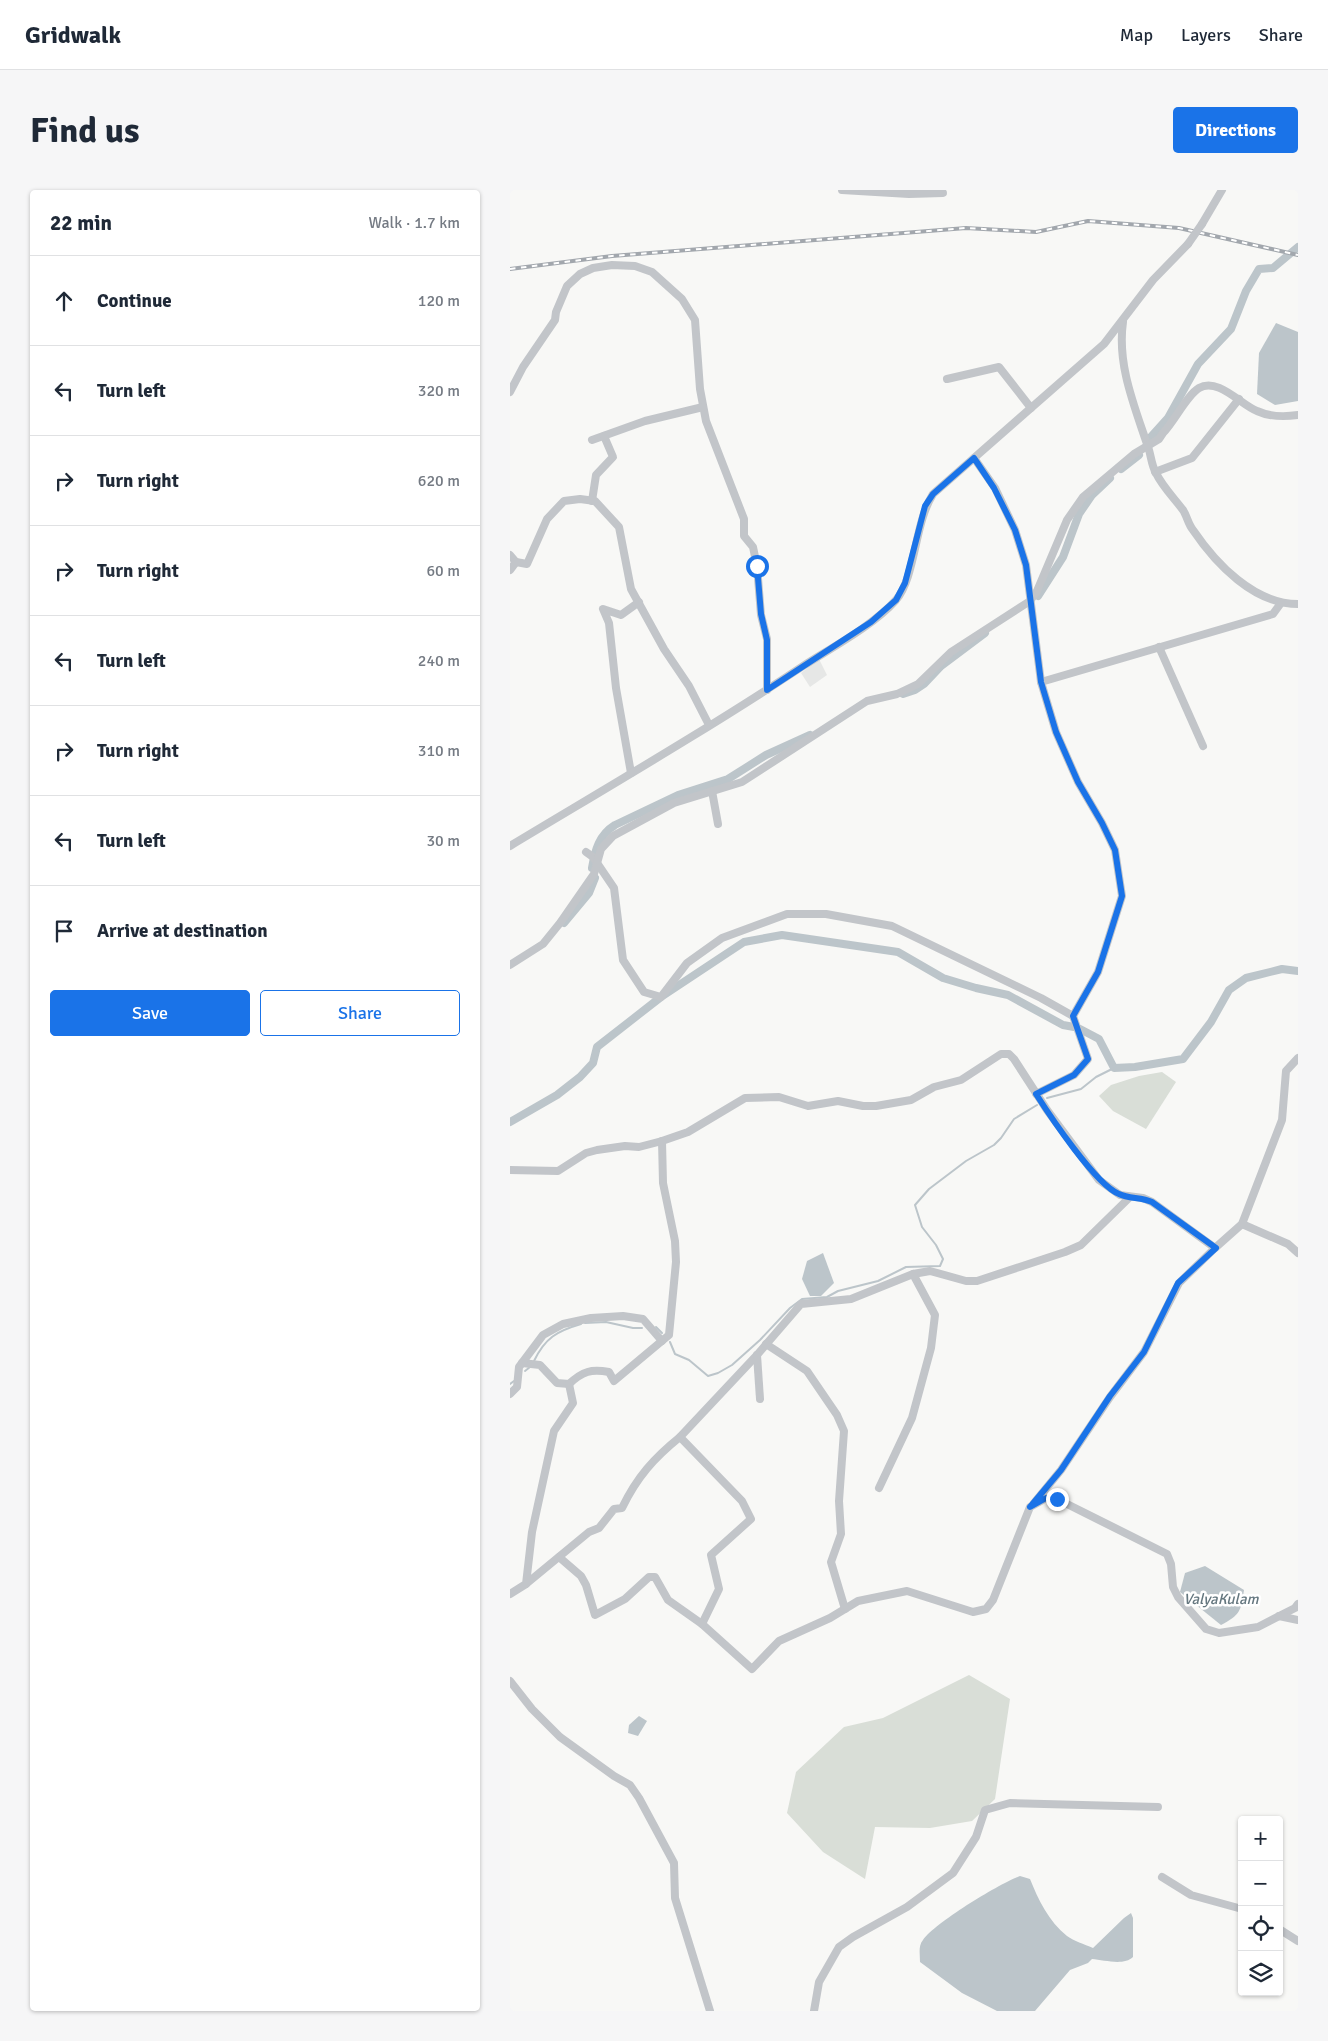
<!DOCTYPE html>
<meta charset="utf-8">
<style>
body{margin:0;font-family:Signika,sans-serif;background:#f6f6f7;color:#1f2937}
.controls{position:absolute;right:15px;bottom:15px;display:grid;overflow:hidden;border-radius:5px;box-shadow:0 1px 4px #0004}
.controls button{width:45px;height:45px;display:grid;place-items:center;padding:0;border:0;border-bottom:1px solid #e0e1e3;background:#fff;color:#1f2937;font:25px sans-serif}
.stop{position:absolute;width:15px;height:15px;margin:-11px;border:4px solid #1a73e8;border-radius:50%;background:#fff}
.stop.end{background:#1a73e8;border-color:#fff;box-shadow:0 1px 5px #0008}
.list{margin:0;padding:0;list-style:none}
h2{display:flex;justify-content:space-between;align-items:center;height:65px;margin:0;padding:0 20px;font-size:21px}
h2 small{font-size:16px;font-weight:400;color:#747a83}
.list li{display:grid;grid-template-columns:32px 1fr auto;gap:15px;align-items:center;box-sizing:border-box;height:90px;padding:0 20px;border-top:1px solid #e0e1e3}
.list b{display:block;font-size:19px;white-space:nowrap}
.list em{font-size:16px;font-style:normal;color:#747a83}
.actions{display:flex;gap:10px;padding:15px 20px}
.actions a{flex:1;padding:11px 0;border:1px solid #1a73e8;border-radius:5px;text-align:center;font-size:18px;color:#1a73e8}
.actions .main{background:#1a73e8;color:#fff}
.icon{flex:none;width:28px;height:28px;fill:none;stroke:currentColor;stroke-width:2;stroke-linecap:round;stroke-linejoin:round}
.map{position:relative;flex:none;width:788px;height:1821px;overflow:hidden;border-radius:5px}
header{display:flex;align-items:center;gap:30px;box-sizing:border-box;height:70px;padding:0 25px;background:#fff;border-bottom:1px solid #e0e1e3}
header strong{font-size:24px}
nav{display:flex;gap:28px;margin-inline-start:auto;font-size:18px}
.intro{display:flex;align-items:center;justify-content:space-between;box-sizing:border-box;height:120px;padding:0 30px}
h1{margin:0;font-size:35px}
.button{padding:12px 22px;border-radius:5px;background:#1a73e8;color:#fff;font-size:18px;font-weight:700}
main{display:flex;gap:30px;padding:0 30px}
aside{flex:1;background:#fff;border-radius:5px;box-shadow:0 1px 4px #0004}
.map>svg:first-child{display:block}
.built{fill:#e6e7e6}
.green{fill:#d9ded7}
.water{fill:#bcc5ca}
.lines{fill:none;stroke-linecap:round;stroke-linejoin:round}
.stream{stroke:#bcc5ca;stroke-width:2}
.canal{stroke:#bcc5ca;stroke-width:8}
.minor{stroke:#c2c5c9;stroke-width:8}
.rail-casing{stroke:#a2a7ad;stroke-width:4}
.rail{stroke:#fff;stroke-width:2;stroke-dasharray:5.5;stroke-linecap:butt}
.minor-bridge{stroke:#c2c5c9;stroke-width:8}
.route{stroke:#1a73e8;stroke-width:6}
.labels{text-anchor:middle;stroke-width:5;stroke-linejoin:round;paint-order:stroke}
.water-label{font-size:15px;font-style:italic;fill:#65777f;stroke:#fff}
</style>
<header>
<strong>Gridwalk</strong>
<nav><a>Map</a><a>Layers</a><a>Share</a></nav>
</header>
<div class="intro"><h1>Find us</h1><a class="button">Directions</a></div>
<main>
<aside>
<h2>22 min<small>Walk · 1.7 km</small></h2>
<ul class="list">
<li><svg class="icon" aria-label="ahead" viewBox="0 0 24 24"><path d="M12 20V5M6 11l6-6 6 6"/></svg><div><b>Continue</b></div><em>120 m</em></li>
<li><svg class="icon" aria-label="left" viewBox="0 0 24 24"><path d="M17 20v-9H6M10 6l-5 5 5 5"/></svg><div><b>Turn left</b></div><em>320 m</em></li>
<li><svg class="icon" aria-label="right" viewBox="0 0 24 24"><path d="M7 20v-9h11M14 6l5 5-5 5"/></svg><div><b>Turn right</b></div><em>620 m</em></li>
<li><svg class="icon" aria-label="right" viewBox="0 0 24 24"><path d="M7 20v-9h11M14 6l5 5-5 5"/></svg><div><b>Turn right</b></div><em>60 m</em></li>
<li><svg class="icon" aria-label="left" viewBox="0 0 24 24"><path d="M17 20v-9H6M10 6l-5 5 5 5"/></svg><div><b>Turn left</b></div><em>240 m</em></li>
<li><svg class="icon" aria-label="right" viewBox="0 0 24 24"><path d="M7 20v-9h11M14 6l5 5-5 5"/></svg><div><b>Turn right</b></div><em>310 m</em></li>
<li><svg class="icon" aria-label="left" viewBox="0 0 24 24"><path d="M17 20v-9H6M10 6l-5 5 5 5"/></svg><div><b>Turn left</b></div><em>30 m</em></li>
<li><svg class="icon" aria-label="arrive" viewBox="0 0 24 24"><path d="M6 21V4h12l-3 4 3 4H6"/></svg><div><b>Arrive at destination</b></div></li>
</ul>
<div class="actions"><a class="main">Save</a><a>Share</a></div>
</aside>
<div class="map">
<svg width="788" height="1821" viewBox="0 0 788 1821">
<rect width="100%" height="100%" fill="#f8f8f6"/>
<path class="built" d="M309 469 317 485 300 497 291 483Z"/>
<g class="green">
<path d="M652 882 666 892 636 939 603 921 589 906 601 895 629 886Z"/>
<path d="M459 1485 500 1509 485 1609 462 1631 420 1638 365 1637 355 1689 313 1662 277 1623 286 1582 334 1537 373 1528Z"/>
</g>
<g class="water">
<path d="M766 133 788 142V211L765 215 747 204 749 163Z"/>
<path d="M313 1063 324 1093 311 1106H300L292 1089 297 1071Z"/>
<path d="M695 1376 734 1400C731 1421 730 1425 711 1435L670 1402 675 1383Z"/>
<path d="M129 1526 137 1531 128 1546 118 1543 119 1535Z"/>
<path d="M510 1686 520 1689C528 1709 539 1732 557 1746 564 1751 574 1754 583 1758L614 1728 621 1723 623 1728V1767C614 1776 594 1770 582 1769L578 1773 560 1780 525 1821H487L452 1803 410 1772C410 1764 408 1756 413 1750 426 1732 489 1694 510 1686Z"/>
</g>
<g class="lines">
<g class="stream">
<path d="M537 908 571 899 586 887 604 878"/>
<path d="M75 1133 96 1132 123 1138H132"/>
<path d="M146 1137 152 1143"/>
<path d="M160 1152 165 1164 179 1170 198 1186 208 1183 222 1175 250 1150 280 1118 292 1109 317 1107 328 1101 368 1091 396 1077 430 1076 433 1069 426 1055 412 1037 405 1015 419 999 456 971 484 955 491 948 504 929 527 915"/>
<path d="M24 1171C35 1148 47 1141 71 1134"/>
<path d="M15 1181 20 1177"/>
<path d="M0 1194 4 1191"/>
</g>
<g class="canal">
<path d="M640 248 658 228 688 174 721 139 736 101 749 79 763 78 788 57"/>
<path d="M611 279 629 265"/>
<path d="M528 406 553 367 569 324 582 305 600 288"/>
<path d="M393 504 405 500 414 494 431 476 475 443"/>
<path d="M82 678C85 660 89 645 105 635L168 605 218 589 256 565 300 545"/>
<path d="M54 733 79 703 85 688"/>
<path d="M570 839 589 849 604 878 625 877 673 869 701 832 719 800 736 788 772 779 788 781"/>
<path d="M0 932 47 905 70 887 83 873 87 857 151 807 234 752 272 745 388 762 433 788 466 798 498 805 553 835 564 837"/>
</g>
<g class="minor">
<path d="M332 0 399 4 433 3"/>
<path d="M692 34 712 0"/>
<path d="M613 132C607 174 624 215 637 254 641 263 641 275 646 283 652 296 664 308 673 320 677 326 678 334 683 340 706 374 744 414 788 414"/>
<path d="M437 189 489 177 521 218"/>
<path d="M0 202 13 177 45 130 46 122 57 96 70 84 83 78 102 75 125 76 142 82 172 109 185 130 190 199 196 231 234 329V346L243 357 247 376 251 425 257 449V500"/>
<path d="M82 250 135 231 193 217"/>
<path d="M464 268 485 298 505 340 516 375 531 492 546 542 568 592 592 633 605 660 612 706 588 782 563 826 578 869 564 885 526 904"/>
<path d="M645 282 682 268 729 209"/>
<path d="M82 311 86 285 103 267 94 246"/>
<path d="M0 365 6 372 17 374 37 329 54 311 70 309 85 311 109 337 121 399 154 459 179 496 199 535"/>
<path d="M0 380 6 372"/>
<path d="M649 457 693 556"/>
<path d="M531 492 763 424 771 413"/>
<path d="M121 583 106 498 99 433 93 419 111 425 129 412"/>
<path d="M202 601 208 634"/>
<path d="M0 656C98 597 198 539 293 476 321 458 364 435 386 410 406 386 404 334 423 304L594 154 643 90 678 54"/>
<path d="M76 662 83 667 104 698 113 770 134 802 151 807 177 773 212 748 277 724H316L382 736 531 808 563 826"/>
<path d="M0 775 33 754 50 733 84 684 91 659 103 646 164 613 232 592 357 511 387 504 408 494 441 462 520 411 527 401 557 330 573 307 624 264 649 249 653 243C664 232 677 205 689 198 708 187 731 215 747 221 760 227 774 227 788 225"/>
<path d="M0 980 48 981 76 963 87 960 115 956 129 957 152 951 178 942 235 908 269 907 298 916 328 911 353 916H366L401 910 424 897 451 890 491 864H499L504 869 537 920 589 990 610 1005 633 1008 642 1012 705 1058 669 1093 634 1162 600 1207 551 1280 524 1313"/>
<path d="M620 1007 571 1055 555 1062 467 1091H456L420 1081 403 1084 341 1109 291 1114 247 1165 170 1247 232 1311 241 1329 201 1365 209 1399 192 1434 242 1479 269 1451 320 1428 348 1411 397 1401 463 1422 476 1419 483 1410 520 1317 536 1308 547 1309 657 1364 661 1374 663 1397 668 1407 696 1439 709 1443 748 1437 785 1418 788 1414"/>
<path d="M732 1034 778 1054 788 1063"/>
<path d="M705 1058 732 1034 772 930 776 881 788 868"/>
<path d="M256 1154 297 1181 327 1225 334 1241 329 1311 331 1344 321 1372 335 1419"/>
<path d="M247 1165 250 1209"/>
<path d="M12 1173 30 1175 47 1193 59 1194"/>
<path d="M59 1194C73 1181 81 1179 99 1182L104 1191 159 1145 166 1072 165 1051 153 993 152 951"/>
<path d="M0 1204 7 1197 9 1177 33 1145 53 1134 81 1128 113 1126 133 1129 152 1151"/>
<path d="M369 1298 402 1228 421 1158 425 1125 403 1084"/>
<path d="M49 1367 71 1386 76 1395 85 1425 115 1409 139 1387H145L158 1410 192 1434"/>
<path d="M16 1394 79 1342 89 1338 104 1319 112 1318C127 1287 144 1268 170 1247"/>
<path d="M0 1404 16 1394 22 1342 44 1241 63 1213 59 1194"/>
<path d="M769 1426 788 1430"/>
<path d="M0 1491 22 1519 50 1547 104 1586 120 1595 129 1608 164 1673 165 1708 200 1821"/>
<path d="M652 1687 681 1705 732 1719"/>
<path d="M769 1739 788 1751"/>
<path d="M304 1821 309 1792 329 1757 343 1747 397 1717 443 1683 466 1647 475 1620 500 1613 648 1617"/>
</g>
<g class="rail-casing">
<path id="rail" d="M0 79 102 66 456 38 526 42 578 31 669 38 788 65"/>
</g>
<use href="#rail" class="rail"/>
<path class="minor-bridge" d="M678 54 692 34"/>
</g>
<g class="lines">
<path class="route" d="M247 376 251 424 257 450V500L361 432 386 410 395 393 415 316 423 304 464 268 484 298 505 340 516 375 531 492 546 542 568 592 592 633 605 660 612 706 588 782 563 826 578 869 564 885 526 904C540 926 586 995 609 1004 619 1009 631 1007 642 1012L706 1058 668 1093 634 1162 600 1206 551 1280 520 1317 536 1308 547 1309"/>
</g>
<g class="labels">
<g class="water-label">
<text x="711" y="1414">ValyaKulam</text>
</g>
</g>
</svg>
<div class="controls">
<button>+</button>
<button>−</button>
<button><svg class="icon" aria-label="locate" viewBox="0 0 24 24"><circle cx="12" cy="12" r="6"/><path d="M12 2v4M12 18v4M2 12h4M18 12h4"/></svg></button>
<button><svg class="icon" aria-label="layers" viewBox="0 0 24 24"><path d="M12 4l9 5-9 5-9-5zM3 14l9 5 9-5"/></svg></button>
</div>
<div class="stop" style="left:247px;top:376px"></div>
<div class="stop end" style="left:547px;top:1309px"></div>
</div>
</main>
